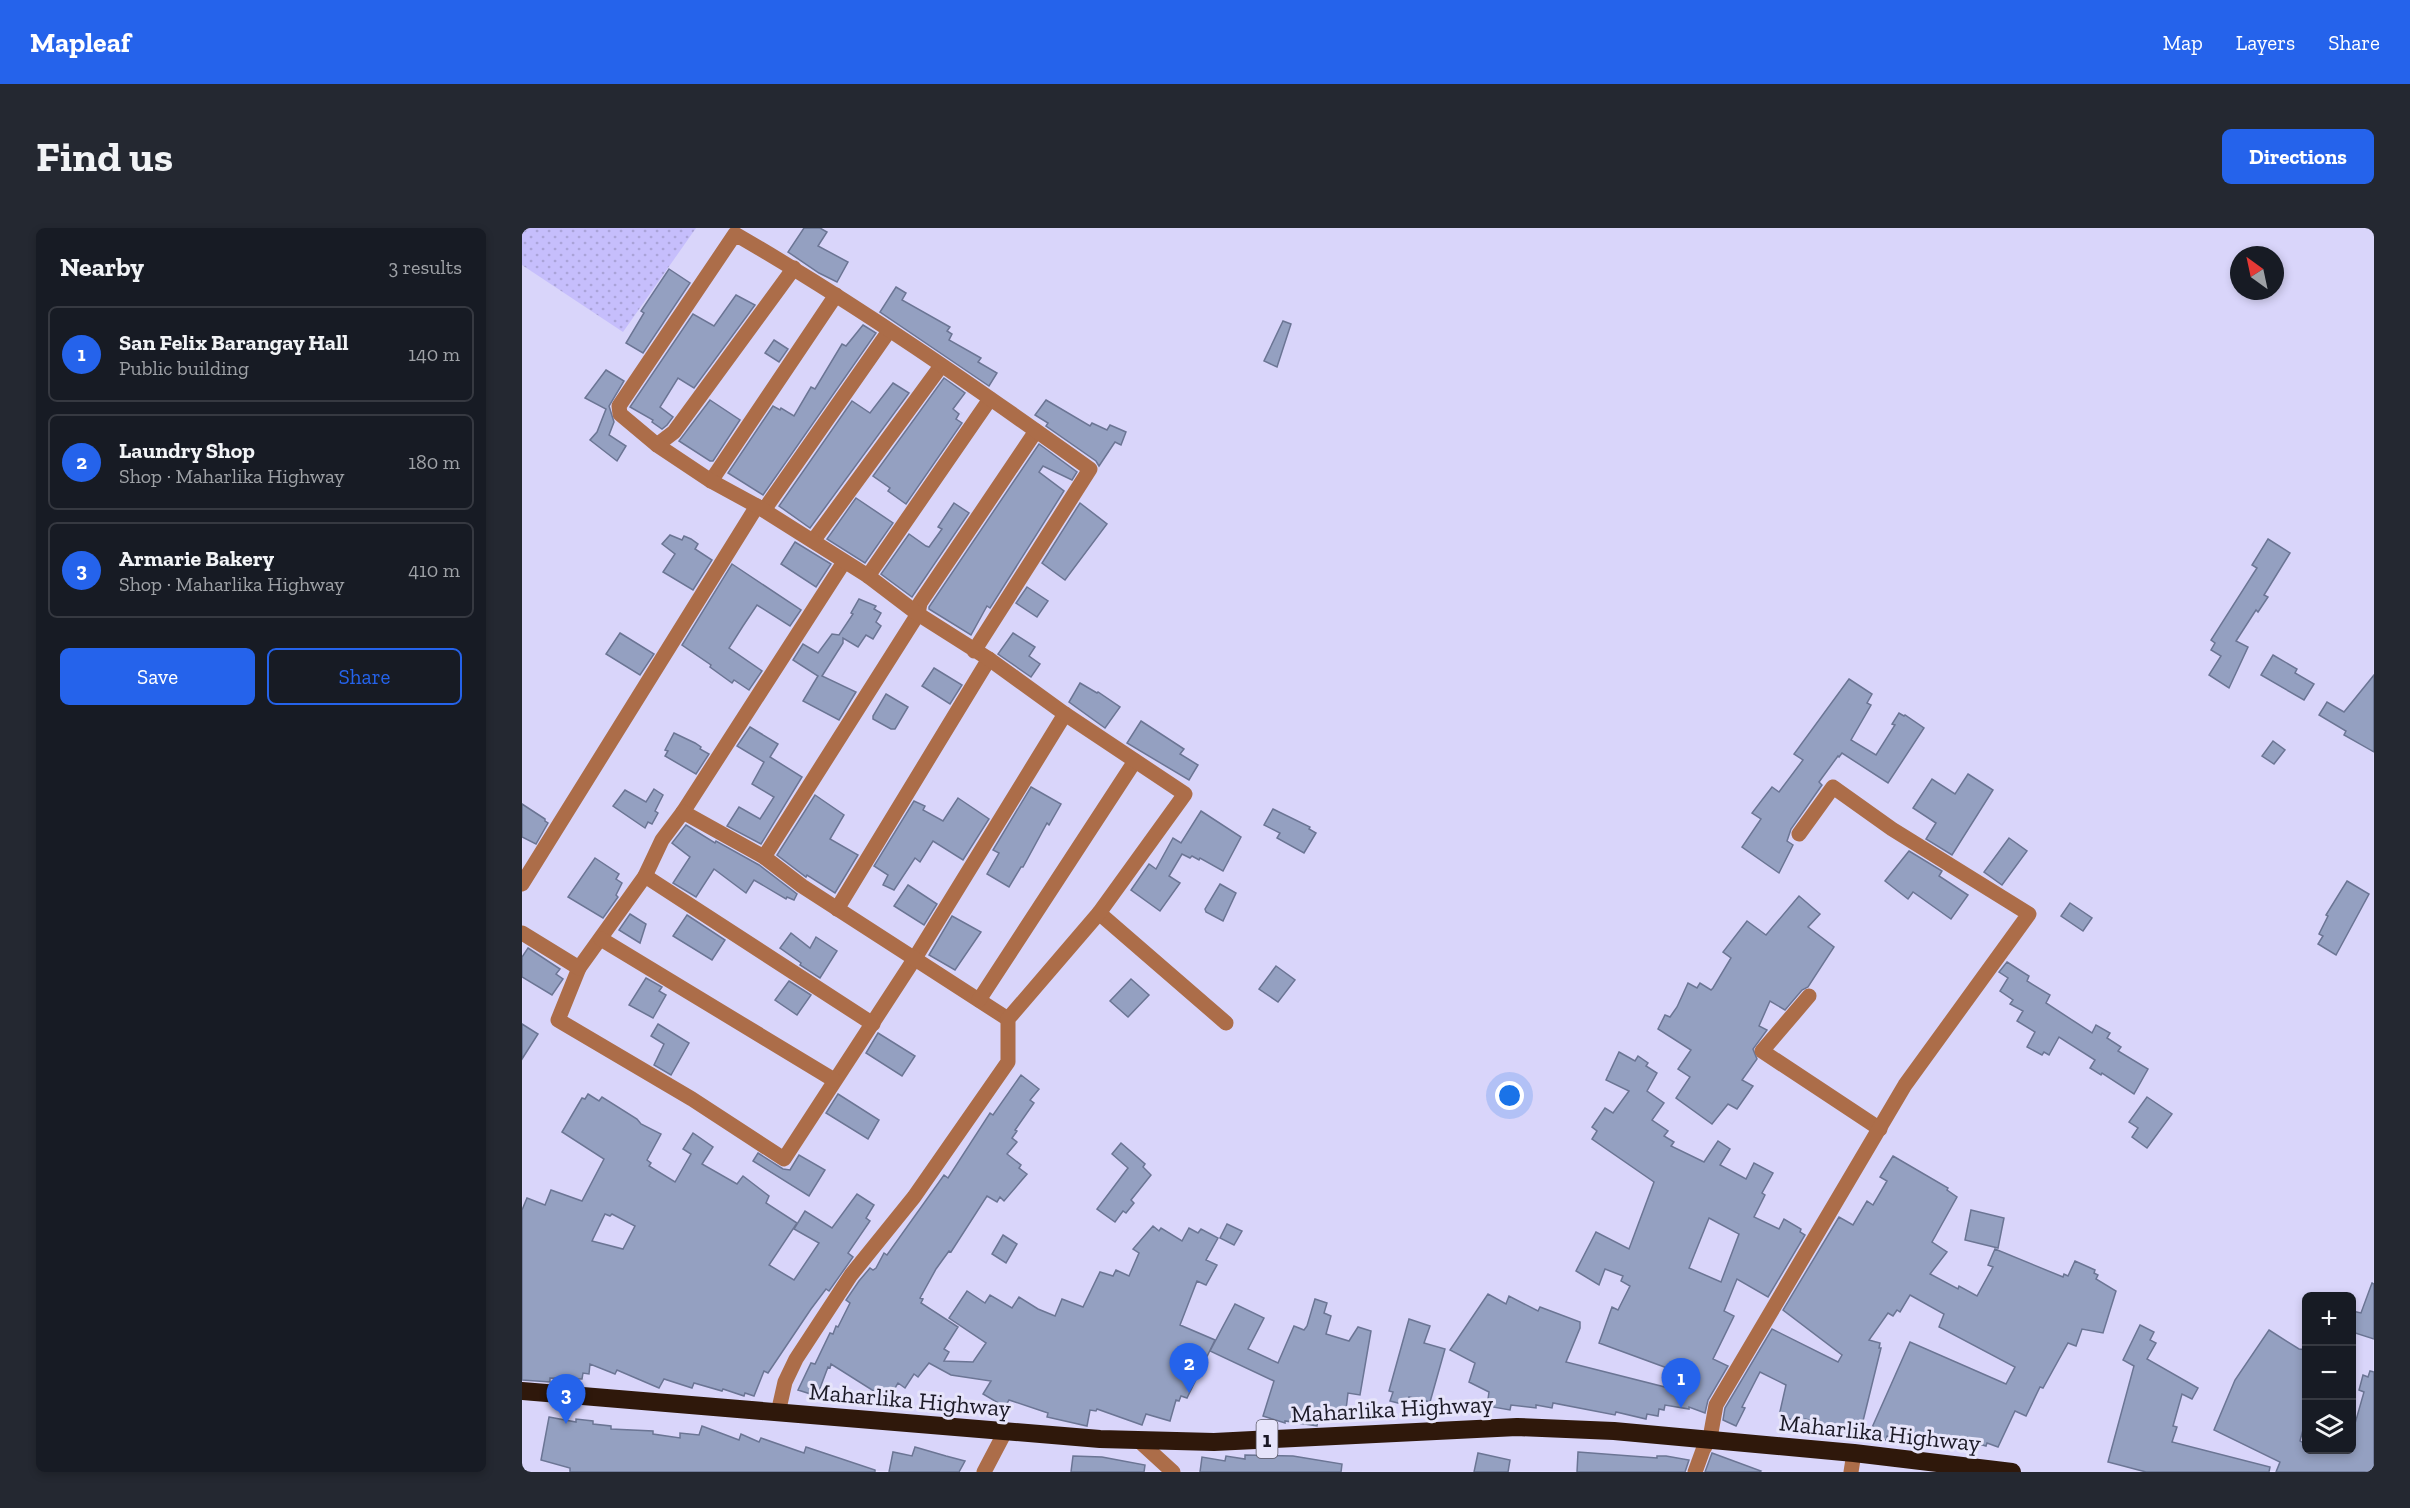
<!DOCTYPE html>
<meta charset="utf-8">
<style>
body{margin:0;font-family:"Zilla Slab",serif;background:#242831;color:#f1f3f6}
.controls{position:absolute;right:18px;bottom:18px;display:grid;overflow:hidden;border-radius:9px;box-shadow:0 3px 9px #0003}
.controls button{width:54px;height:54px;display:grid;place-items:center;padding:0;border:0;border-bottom:2px solid #363941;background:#171b24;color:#f1f3f6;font:30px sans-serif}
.compass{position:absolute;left:1708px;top:18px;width:54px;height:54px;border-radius:50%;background:#171b24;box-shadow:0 3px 9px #0003;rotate:327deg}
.you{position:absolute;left:988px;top:868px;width:21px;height:21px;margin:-15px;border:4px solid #fff;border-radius:50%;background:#1a73e8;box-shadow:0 0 0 9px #1a73e833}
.badge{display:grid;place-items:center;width:39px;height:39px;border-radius:50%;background:#2563eb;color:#fff;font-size:20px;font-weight:700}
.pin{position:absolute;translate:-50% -50px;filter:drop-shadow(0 2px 3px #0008)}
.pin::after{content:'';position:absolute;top:32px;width:21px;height:18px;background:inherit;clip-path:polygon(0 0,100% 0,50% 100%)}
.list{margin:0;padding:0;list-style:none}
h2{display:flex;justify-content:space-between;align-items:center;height:78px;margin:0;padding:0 24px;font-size:26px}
h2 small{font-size:20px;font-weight:400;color:#9ea1a6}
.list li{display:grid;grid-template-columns:39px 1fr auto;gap:18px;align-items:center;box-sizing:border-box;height:96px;margin:0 12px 12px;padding:0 12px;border:2px solid #363941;border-radius:9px}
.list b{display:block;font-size:22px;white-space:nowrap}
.list p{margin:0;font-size:20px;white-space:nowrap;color:#9ea1a6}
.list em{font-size:20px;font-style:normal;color:#9ea1a6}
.actions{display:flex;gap:12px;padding:18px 24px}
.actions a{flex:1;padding:14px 0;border:2px solid #2563eb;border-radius:9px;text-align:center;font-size:21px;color:#2563eb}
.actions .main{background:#2563eb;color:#fff}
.icon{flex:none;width:33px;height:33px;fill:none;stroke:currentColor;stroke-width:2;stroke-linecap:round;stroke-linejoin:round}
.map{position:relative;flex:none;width:1852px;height:1244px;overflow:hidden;border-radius:9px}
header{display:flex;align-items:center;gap:36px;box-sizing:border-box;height:84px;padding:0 30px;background:#2563eb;color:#fff}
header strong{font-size:28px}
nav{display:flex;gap:33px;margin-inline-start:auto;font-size:21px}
.intro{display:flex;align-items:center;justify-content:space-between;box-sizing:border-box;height:144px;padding:0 36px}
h1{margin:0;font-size:42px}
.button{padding:15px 27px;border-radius:9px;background:#2563eb;color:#fff;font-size:21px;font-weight:700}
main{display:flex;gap:36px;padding:0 36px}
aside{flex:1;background:#171b24;border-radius:9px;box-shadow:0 3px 9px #0003}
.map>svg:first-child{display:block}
.grass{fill:url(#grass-dots)}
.building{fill:#94a0c1;stroke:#6b7594;stroke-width:1.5;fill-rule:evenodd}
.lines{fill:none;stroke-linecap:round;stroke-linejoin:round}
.minor{stroke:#ac6d49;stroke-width:15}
.highway{stroke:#2f180b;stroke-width:18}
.labels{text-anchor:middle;stroke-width:6;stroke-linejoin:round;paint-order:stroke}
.shield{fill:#e6e4fa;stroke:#595766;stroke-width:1.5}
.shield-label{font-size:22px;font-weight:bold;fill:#1c1a27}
.street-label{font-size:24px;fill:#1c1a27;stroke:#e6e4fa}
</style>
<header>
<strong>Mapleaf</strong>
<nav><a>Map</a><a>Layers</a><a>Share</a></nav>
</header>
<div class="intro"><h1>Find us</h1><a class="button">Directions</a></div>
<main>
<aside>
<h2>Nearby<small>3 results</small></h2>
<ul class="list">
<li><span class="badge">1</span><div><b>San Felix Barangay Hall</b><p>Public building</p></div><em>140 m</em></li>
<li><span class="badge">2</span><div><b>Laundry Shop</b><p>Shop · Maharlika Highway</p></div><em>180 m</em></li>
<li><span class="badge">3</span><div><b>Armarie Bakery</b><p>Shop · Maharlika Highway</p></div><em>410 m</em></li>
</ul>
<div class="actions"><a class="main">Save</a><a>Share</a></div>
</aside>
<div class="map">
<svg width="1852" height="1244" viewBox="0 0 1852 1244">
<defs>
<pattern id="grass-dots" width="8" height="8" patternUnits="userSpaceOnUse" patternTransform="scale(1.5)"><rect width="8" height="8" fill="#c6befc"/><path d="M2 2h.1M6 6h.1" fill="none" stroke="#aaa3d8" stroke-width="1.8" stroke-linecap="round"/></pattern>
</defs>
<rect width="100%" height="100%" fill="#d9d5fa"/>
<path class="grass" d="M0 0H174L101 104 0 37Z"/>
<g class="building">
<path d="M282 0H298L305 4 296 18 326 34 315 54 297 45 266 24Z"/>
<path d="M147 41 168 55 121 125 104 115 122 85 119 83Z"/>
<path d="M374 59 384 65 380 72 428 99 425 103 430 106 427 112 459 130 456 134 475 145 467 158 358 84Z"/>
<path d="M214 67 233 77 172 160 156 150 138 179 151 189 145 197 140 201 130 194 131 192 108 179 171 86 192 98Z"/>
<path d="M761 93 769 96 755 139 742 133Z"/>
<path d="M341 97 354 105 241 267 206 245 251 178 258 182 259 180 272 188 289 159 293 161 320 116 324 118Z"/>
<path d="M252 112 266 121 257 134 243 125Z"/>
<path d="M84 142 102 153 87 178 92 194 87 207 104 218 95 233 68 212 75 204 84 181 63 170Z"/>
<path d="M422 150 443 165 431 181 437 186 434 191 440 195 384 276 366 263 368 260 351 248Z"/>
<path d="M371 155 387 165 288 300 257 278 330 173 348 185Z"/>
<path d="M188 172 218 192 191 233H188L157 213Z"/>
<path d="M524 172 568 198 570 195 585 202 588 197 604 204 599 217 593 214 577 238 574 233 524 198 526 195 513 187Z"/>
<path d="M517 216 555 244 550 252 521 238 517 244 542 263 468 380 465 378 449 407 407 381V379Z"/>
<path d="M334 270 371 295 343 335 305 311Z"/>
<path d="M432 275 447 285 390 369 359 346 387 306 404 318 407 319 420 301 416 299Z"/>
<path d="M558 275 585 296 543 352 520 335Z"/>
<path d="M148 307 160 312 162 308 169 311 176 316 173 321 190 332 171 362 141 344 153 326 140 316Z"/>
<path d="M1746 311 1768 325 1742 367 1746 369 1736 384 1734 382 1714 413 1726 419 1707 460 1687 447 1699 428 1689 422 1693 415 1689 412 1735 340 1730 337Z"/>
<path d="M273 314 309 336 294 359 259 336Z"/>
<path d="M210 336 279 382 268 398 235 377 221 398 207 420 240 443 227 462 212 452 210 455 188 439 189 437 160 417Z"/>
<path d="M505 359 526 373 515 389 494 375Z"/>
<path d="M337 371 354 378 352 381 359 385 354 394 359 398 351 411 344 407 336 419 321 410V415L300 448 334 464 317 492 281 473 296 448 271 432 281 416 296 425 310 406 317 407 331 386 329 385Z"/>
<path d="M98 405 132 426 118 447 84 426Z"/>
<path d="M491 405 513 419 507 428 518 436 509 449 476 426Z"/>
<path d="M1751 427 1775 441 1773 445 1792 456 1782 472 1739 447Z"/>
<path d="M412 440 440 457 428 476 400 458Z"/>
<path d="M1852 447V524L1822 507 1824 503 1797 487 1805 474 1822 484Z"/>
<path d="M1327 451 1350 466 1345 475 1349 477 1329 512 1354 527 1373 497 1370 496 1377 485 1382 488 1383 487 1402 500 1366 555 1320 525 1317 529 1316 528 1297 554 1300 557 1269 601 1265 613 1271 617 1257 645 1220 619 1239 591 1230 585 1250 559 1257 564 1281 532 1272 526Z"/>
<path d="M558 455 575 465 576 464 598 479 583 500 547 474Z"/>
<path d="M364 466 386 479 373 501H369L351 491V488Z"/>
<path d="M619 493 662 521 658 526 676 537 667 552 605 515Z"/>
<path d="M228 499 256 516 248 529 280 549 239 616 205 598 217 579 238 591 252 569 230 556 242 534 215 518Z"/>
<path d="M152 505 173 515 179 519 178 521 187 526 174 546 143 528 146 523 143 522Z"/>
<path d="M1751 513 1763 522 1752 536 1740 528Z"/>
<path d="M1446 546 1471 562 1430 627 1404 611 1414 595 1391 580 1410 551 1433 566Z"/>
<path d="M509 559 539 576 527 597 525 595 501 639H499L487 659 465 646 477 625 471 622Z"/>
<path d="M132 561 141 567 133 583 136 585 130 596 126 594 123 600 91 578 103 562 124 574Z"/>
<path d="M293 567 322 587 308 611 336 627 313 665 285 647 284 649 255 627Z"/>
<path d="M436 570 467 591 441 632 411 613 398 634 393 630 372 662 361 657 366 647 352 638 392 573 403 578 401 582 421 593Z"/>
<path d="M0 576 23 591V593L26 595 14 616 0 609Z"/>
<path d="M751 581 788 599 787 601 794 605 782 625 755 610 758 605 742 597Z"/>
<path d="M679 583 719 609 701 643 678 630 677 632 670 628 668 630 660 626 647 648 658 655 638 683 609 662 627 636 634 641 651 610 659 615Z"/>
<path d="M164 597 193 615 194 613 237 637 275 666 272 672 265 669 264 671 232 652 224 665 192 641 174 669 151 655 168 629 150 615Z"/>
<path d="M1487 610 1505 623 1480 657 1462 644Z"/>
<path d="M1387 623 1420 643 1417 648 1446 667 1429 691 1391 664 1386 671 1363 653Z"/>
<path d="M73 630 97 646 94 651 100 655 94 667 96 669 81 690 46 669Z"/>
<path d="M1825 653 1847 666 1814 727 1796 716 1801 708 1797 706 1806 688 1804 687Z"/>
<path d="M698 656 714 665 701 693 684 684 683 681Z"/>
<path d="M386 657 415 676 402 697 372 678Z"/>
<path d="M1277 668 1298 686 1286 699 1312 719 1286 759 1280 762 1263 782 1248 773 1237 798 1245 802 1231 821 1235 831 1220 852 1231 858 1215 881 1206 876 1190 896 1154 870 1168 849 1156 841 1169 822 1136 801 1143 787 1148 789 1155 779 1166 755 1175 760 1178 755 1189 762 1191 760 1209 730 1201 724 1225 693 1244 707Z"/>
<path d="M1548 675 1570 690 1561 703 1539 688Z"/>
<path d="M108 686 124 696 118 715 97 702Z"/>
<path d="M165 687 203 712 190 732 151 708Z"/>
<path d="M430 688 459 704 433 742 407 727Z"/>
<path d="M269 705 288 720 294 709 315 723 298 750 278 737 279 735 258 720Z"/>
<path d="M6 720 38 741 34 746 41 751 30 767 0 749V729Z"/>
<path d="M1485 734 1507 748 1505 753 1528 767 1524 775 1570 805 1574 797 1588 805 1585 810 1599 819 1596 823 1626 841 1612 866 1580 845 1579 847 1568 840 1573 832 1537 809 1527 827 1522 824 1520 827 1505 819 1513 804 1495 793 1501 783 1488 776 1491 772 1478 763 1486 750 1477 744Z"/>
<path d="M754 738 773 752 756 774 737 761Z"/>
<path d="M124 750 140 759 137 763 144 767 131 790 107 777Z"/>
<path d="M609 751 627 767 606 789 588 773Z"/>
<path d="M267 753 289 767 275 787 253 772Z"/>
<path d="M0 796 16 806 0 831Z"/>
<path d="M136 796 167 815 149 847 132 837 142 816 129 808Z"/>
<path d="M356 805 393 828 380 848 344 825Z"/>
<path d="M1097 824 1113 833 1116 828 1126 835 1124 838 1135 845 1125 863 1142 875 1130 892 1146 903 1142 908 1152 914 1149 918 1182 934 1196 913 1208 921 1198 937 1224 951 1232 935 1251 945 1240 965 1243 967 1232 989 1257 1001 1262 991 1279 1001 1278 1004 1283 1007 1246 1069 1215 1051 1202 1083 1212 1088 1191 1131 1206 1138 1186 1172 1183 1185 1167 1179V1181L1143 1177 1142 1182 1137 1181 1136 1188 1125 1186 1124 1191 1094 1184 1093 1187 1031 1175 1030 1180 1014 1177V1180L989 1177 988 1182 965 1178 967 1164 947 1154 953 1135 928 1122 966 1066 984 1076 987 1068 1016 1083 1018 1079 1058 1094V1100L1044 1134 1151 1161 1156 1144 1077 1115 1090 1079 1096 1082 1108 1058 1099 1053 1101 1048 1083 1041 1077 1057 1054 1043 1074 1004 1107 1021 1132 954 1070 911 1075 903 1070 899 1083 880 1091 885 1107 863 1084 852ZM1187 990 1217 1006 1199 1054 1167 1040Z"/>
<path d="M499 847 517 861 508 872 512 875 493 902 495 903 490 910 495 914 485 926 499 937 497 940 505 946 482 973 478 969 475 974 465 968 429 1024 427 1023 414 1041 398 1070 401 1071 399 1075 436 1099 422 1121 427 1124 422 1133 451 1134 464 1115 427 1090 445 1063 463 1075 468 1067 490 1080 497 1069 516 1081 533 1088 540 1071 561 1079 578 1044 591 1048 594 1042 607 1048 617 1025 611 1021 631 998 637 1003 639 1000 660 1013 667 1000 676 1005 679 1001 696 1010 684 1032 695 1037 684 1057 675 1053 658 1097 693 1112 665 1170 659 1168 657 1173 654 1172 648 1193 624 1186 620 1197 575 1181 574 1183 568 1182 565 1198 525 1189 526 1185 487 1172 483 1179 461 1166 469 1153 429 1147 407 1135 396 1149 392 1146 383 1160 376 1155 364 1175 353 1169 355 1165 309 1136 308 1140 306 1139 295 1168 276 1162 289 1135 293 1136 308 1105 311 1106 314 1098 316 1099 328 1075 324 1072 337 1053 348 1040 351 1042 354 1040 362 1025 365 1027 422 947 426 950 468 885 471 887Z"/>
<path d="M66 866 77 873 80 869 115 891 119 896 139 906 125 932 129 935 127 938 153 954 169 926 161 921 171 905 191 919 180 936 215 956 221 948 247 968 244 975 275 995 247 1037 272 1052 297 1015 272 1001 283 983 310 1000 335 966 352 977 344 990 348 993 326 1025 331 1029 307 1063 304 1061 289 1081 246 1145 242 1143 232 1168 223 1165 222 1168 201 1161 200 1163 172 1155 170 1160 142 1151 137 1160 95 1142 93 1146 68 1136 67 1146 61 1145 60 1151 28 1150V1154L0 1152V982L5 970 23 977 29 962 60 973 82 931 40 904 60 870 63 871ZM83 986 88 988 90 986 113 998 101 1021 70 1013Z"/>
<path d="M316 866 357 892 346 911 304 885Z"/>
<path d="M1625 869 1650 886 1625 920 1610 909 1616 900 1607 894Z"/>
<path d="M599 915 623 936 621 939 629 947 609 972 612 975 604 985 601 983 593 994 575 981 606 940 590 926Z"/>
<path d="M236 925 261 941 268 942 277 927 303 942 287 968 231 933Z"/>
<path d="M1371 928 1426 960 1425 962 1435 969 1410 1014 1425 1024 1408 1046 1436 1061 1437 1058 1455 1068 1471 1039 1466 1037 1473 1021 1541 1049 1542 1046 1546 1048 1553 1033 1573 1042 1572 1045 1576 1047 1574 1051 1594 1063 1581 1105 1560 1101 1554 1118 1546 1115 1521 1160 1518 1159 1504 1188 1493 1183 1476 1219 1465 1215 1464 1218 1457 1216 1455 1221 1445 1216 1443 1220 1414 1208 1413 1213 1385 1206 1384 1211 1365 1208 1364 1212 1347 1208 1346 1213 1318 1206 1319 1200 1283 1191 1282 1195 1264 1190 1257 1188 1264 1157 1238 1144 1220 1179 1223 1180 1214 1198 1201 1192 1203 1180 1250 1101 1316 1134 1320 1127 1261 1082 1317 989 1331 997 1345 973 1351 977 1365 953 1358 949ZM1388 1067 1422 1086 1417 1099 1493 1139 1484 1156 1388 1114 1348 1204 1349 1200 1340 1197 1359 1120H1357L1358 1115 1347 1112 1366 1085 1371 1088 1375 1082 1378 1084Z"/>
<path d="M1449 982 1482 990 1476 1020 1443 1012Z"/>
<path d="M705 996 720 1003 712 1017 698 1010Z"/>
<path d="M481 1007 495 1016 484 1035 470 1026Z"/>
<path d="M1850 1055 1852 1056V1111L1830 1104V1083L1839 1085Z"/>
<path d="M793 1071 805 1075 802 1085 809 1088 804 1106 827 1113 836 1099 849 1103 838 1167 826 1165 823 1190 797 1185 795 1198 763 1193V1195L741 1188 752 1153 688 1123 713 1076 742 1090 726 1121 756 1135 772 1098 782 1102 785 1098Z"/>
<path d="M887 1091 908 1098 902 1115 923 1121 908 1174 887 1169 884 1177 868 1173 871 1164 867 1163Z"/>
<path d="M1618 1097 1632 1104 1628 1112 1634 1115 1625 1131 1676 1160 1670 1171 1660 1166 1651 1198 1655 1199 1650 1214 1748 1239 1747 1244H1624L1586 1234 1612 1138 1601 1132Z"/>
<path d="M1747 1102 1777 1121 1785 1122V1187L1778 1213 1785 1217V1221H1830V1206L1842 1164 1837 1162 1841 1147 1846 1149 1848 1143 1852 1144V1244H1754L1758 1234 1692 1202 1713 1152Z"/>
<path d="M27 1189 54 1194V1191L71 1193V1196L89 1198V1201L131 1203V1206L158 1210V1205L177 1207 180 1198 217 1212 219 1206 237 1214 239 1210 282 1225 284 1219 353 1242V1244H48V1240L19 1232Z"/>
<path d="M393 1219 424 1228 443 1233 437 1244H367L371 1224 390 1228Z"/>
<path d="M1056 1224 1135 1230V1228H1144L1167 1232 1163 1244H1055Z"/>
<path d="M956 1225 988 1232 986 1244H952Z"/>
<path d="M1190 1225 1239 1243 1238 1244H1183Z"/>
<path d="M723 1227 771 1228 820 1236 819 1244H678L680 1229 703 1233 704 1228 723 1231Z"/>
<path d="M551 1228 580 1229 623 1237 622 1244H549Z"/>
</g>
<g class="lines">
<g class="minor">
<path d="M135 217 152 204 272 40"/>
<path d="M189 253 314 67"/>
<path d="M242 282 367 103"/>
<path d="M291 313 419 138"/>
<path d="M322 334 161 584 140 612 123 648 57 740 36 792 170 871 262 931 393 730 543 486"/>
<path d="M346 348 468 171"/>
<path d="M161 584 242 629 280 658 486 791"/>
<path d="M242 629 396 386 398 375 514 203"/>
<path d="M123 648 351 796"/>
<path d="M0 656 235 278"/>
<path d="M315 681 467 431"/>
<path d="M577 685 704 795"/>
<path d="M0 705 57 740"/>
<path d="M79 711 312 852"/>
<path d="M1287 768 1240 823 1358 901"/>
<path d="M457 772 613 533"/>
<path d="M256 1185 263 1154 274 1131 329 1047 392 969 486 834V791L577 685 663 566 543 486 467 431 396 386 346 348 235 278 189 253 135 217 98 186 97 178 213 6C336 77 453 159 568 241L452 423"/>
<path d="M616 1212 651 1244"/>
<path d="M462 1244 483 1204"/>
<path d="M1173 1244 1181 1222 1188 1210 1194 1177 1383 857 1507 686 1370 601 1311 559 1277 606"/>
<path d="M1329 1244 1332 1225"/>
</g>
<path class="highway" d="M0 1163 578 1211 692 1214 995 1199 1092 1203 1332 1225 1490 1244"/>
</g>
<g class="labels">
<rect class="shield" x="734.5" y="1192" width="21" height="38" rx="4.5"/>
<g class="shield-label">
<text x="745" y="1219">1</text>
</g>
<g class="street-label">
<text transform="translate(388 1172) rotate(5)" y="8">Maharlika Highway</text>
<text transform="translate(870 1181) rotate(-3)" y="8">Maharlika Highway</text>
<text transform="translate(1358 1205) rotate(6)" y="8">Maharlika Highway</text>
</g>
</g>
</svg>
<div class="controls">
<button>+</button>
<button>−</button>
<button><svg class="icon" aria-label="layers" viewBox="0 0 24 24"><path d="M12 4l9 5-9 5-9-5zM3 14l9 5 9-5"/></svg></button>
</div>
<svg class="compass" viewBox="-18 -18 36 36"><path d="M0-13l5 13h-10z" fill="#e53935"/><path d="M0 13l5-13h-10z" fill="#9ea1a6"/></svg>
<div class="you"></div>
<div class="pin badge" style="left:1159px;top:1180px">1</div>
<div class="pin badge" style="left:667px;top:1165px">2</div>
<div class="pin badge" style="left:44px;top:1196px">3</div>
</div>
</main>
